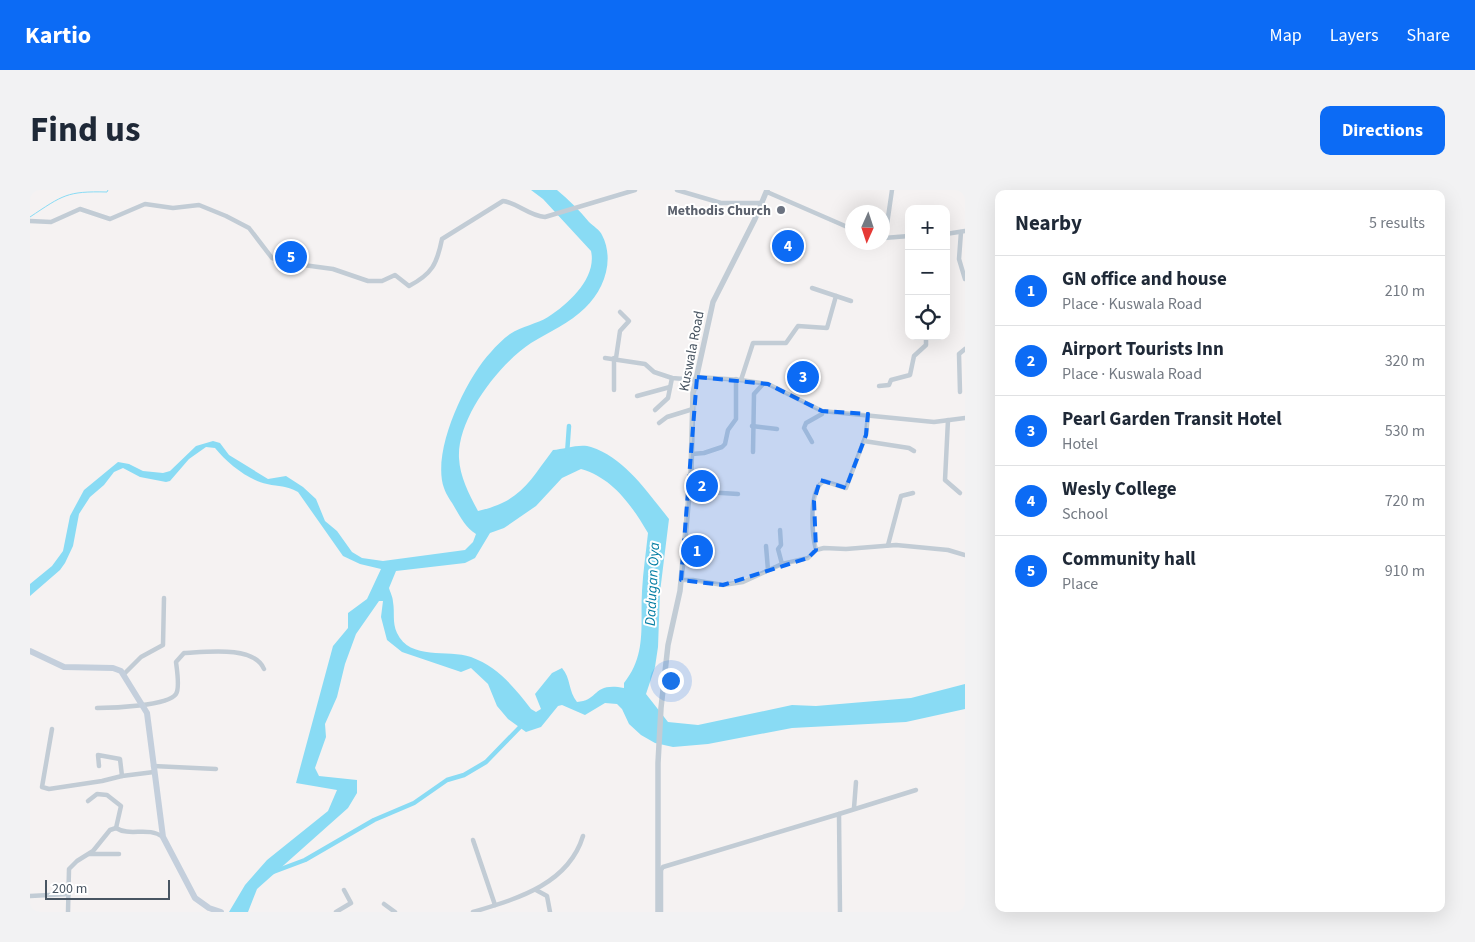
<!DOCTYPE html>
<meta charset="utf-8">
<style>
body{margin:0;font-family:"Source Sans 3",sans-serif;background:#f2f2f3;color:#1f2937}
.controls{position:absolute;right:15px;top:15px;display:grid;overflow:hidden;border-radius:10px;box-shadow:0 5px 20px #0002}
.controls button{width:45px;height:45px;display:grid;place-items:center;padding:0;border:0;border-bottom:1px solid #e0e1e3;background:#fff;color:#1f2937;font:25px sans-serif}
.compass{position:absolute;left:815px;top:15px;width:45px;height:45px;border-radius:50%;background:#fff;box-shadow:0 5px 20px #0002;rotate:183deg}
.scale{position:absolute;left:15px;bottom:12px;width:125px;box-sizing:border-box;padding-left:5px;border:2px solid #485562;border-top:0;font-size:14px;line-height:18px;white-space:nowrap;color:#485562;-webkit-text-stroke:4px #fff;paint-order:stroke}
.you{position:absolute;left:640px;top:490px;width:18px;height:18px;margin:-12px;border:4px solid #fff;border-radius:50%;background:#1a73e8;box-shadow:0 0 0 8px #1a73e833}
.badge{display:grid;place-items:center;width:32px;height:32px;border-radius:50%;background:#0c6bf5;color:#fff;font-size:16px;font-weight:700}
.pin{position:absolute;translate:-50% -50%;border:2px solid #fff;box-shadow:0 1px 5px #0006}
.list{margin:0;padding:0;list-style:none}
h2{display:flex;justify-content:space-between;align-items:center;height:65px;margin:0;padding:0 20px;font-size:21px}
h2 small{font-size:16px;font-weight:400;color:#747a83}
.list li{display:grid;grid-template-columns:32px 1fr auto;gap:15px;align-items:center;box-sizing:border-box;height:70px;padding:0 20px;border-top:1px solid #e0e1e3}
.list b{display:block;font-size:19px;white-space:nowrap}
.list p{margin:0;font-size:16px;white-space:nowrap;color:#747a83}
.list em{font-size:16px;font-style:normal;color:#747a83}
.icon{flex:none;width:28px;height:28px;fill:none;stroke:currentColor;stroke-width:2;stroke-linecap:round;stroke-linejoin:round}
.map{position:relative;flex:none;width:935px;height:722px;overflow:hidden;border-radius:10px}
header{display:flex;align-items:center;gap:30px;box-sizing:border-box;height:70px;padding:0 25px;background:#0c6bf5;color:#fff}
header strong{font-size:24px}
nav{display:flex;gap:28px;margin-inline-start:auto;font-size:18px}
.intro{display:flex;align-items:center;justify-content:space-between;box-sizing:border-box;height:120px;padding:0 30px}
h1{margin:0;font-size:35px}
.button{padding:12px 22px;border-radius:10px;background:#0c6bf5;color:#fff;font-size:18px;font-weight:700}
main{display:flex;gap:30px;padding:0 30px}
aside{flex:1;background:#fff;border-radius:10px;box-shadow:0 5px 20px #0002}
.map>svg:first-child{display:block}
.water{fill:#89dbf4;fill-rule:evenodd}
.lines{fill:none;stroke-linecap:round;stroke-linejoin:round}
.stream{stroke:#89dbf4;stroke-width:1}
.canal{stroke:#89dbf4;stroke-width:4.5}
.minor{stroke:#c2ccd5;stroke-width:4.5}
.tertiary{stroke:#c2ccd5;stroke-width:5.5}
.secondary{stroke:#c4cfdc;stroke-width:6}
.marked{fill:#0c6bf5;fill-opacity:0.2;stroke:#0c6bf5;stroke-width:4;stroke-dasharray:10 6;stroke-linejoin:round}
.worship-dot{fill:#6b7280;stroke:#fff;stroke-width:2}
.labels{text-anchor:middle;stroke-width:4;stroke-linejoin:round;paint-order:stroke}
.worship-label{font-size:14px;font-weight:bold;fill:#5b616d;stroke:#fff;text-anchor:end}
.street-label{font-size:14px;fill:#485562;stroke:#fff}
.water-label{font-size:15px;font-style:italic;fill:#037da3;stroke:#fff}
</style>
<header>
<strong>Kartio</strong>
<nav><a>Map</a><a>Layers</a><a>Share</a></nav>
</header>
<div class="intro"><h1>Find us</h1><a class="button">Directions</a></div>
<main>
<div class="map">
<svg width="935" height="722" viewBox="0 0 935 722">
<rect width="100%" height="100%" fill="#f5f2f2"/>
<path class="water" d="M501 0H527C539 10 549 20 559 32 563 36 570 40 572 45 585 70 574 100 555 118 540 133 519 142 501 153 469 174 427 228 429 268 430 287 439 304 448 321 491 311 498 293 523 260 534 259 551 253 561 257 595 268 618 303 639 329L630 402 628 457 625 477 616 504 638 532 668 535 762 515 786 516 881 508 935 494V519L876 532 762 538 678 554 643 557 625 553 611 545 599 534 592 519 587 514 575 513 555 525 532 515 528 516 511 537 496 542 478 529 467 516 458 494 441 478 431 482 372 462 357 450 351 427 353 411H349L326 444 315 474 307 507 295 534 296 547 285 578 289 586 327 590V603L318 618 227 699 218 722H199L215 695 237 670 298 621 307 600 266 593 303 456 318 438V423L337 409 351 379 330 374 313 366 268 302C255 295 250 297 237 294 218 290 197 273 185 258L176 257 159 269 140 291 136 292 110 287 93 278 84 282 74 295 60 307 49 324 43 356 35 373 30 380 0 406V394L22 376 33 361 40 326 54 300 88 272 99 274 113 281 133 283 140 281 166 256 183 251 190 253 199 265 238 289 256 286 273 297 286 309 295 331 307 341 322 362 332 368 353 371 435 360 443 352 446 344C436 338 431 328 425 318 422 312 416 305 414 298 401 262 436 188 461 162 466 156 473 149 480 144 492 136 507 134 518 127 540 113 567 87 561 61L513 9ZM551 279C583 288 602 316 618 343 616 362 613 382 612 401 610 435 617 464 594 493V498C562 492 569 511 547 512 538 501 541 488 532 478L522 483 505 504 511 519 506 522 501 519C484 497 468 477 441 467 418 459 380 471 367 443 362 432 365 423 363 412 363 407 360 402 359 398L366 381 435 373 445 368 460 343 474 338 506 316 532 288Z"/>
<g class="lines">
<path class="stream" d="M0 27C33 5 37 1 77 2L78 0"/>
<g class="canal">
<path d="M537 264 539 236"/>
<path d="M243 682 275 670 344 630 384 613 417 590 434 585 456 572 492 535"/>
</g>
<g class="minor">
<path d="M647 0 691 13H732"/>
<path d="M737 2 822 39"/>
<path d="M0 31 21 32 50 19 80 29 115 14 143 18 169 15 196 26 219 38 242 68 251 72 303 79 338 91H352L365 85 379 96C402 84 407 74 412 49L473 11C488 13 499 26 515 27L605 0"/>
<path d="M931 42 929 69 935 89"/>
<path d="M916 44 935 41"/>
<path d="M854 48 879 46"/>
<path d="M855 48 862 0"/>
<path d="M782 98 821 111"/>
<path d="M575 168 615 174 624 182 642 188 667 190"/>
<path d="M584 168V200"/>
<path d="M586 168 590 141 599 131 590 122"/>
<path d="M667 187 711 190 738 194 792 221 904 232 935 228"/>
<path d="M711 190 723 153H756L768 136 797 138 806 106"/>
<path d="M849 196 859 195 861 190 880 185 884 166 896 155V146"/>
<path d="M930 202 929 164 935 159"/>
<path d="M607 206 640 197"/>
<path d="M625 220 638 208 642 188"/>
<path d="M918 230 915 290 930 303"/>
<path d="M629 233 637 227 663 219"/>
<path d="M722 236 747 239"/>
<path d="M834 251 879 258 884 261"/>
<path d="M782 252 774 238 776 233 792 224V221"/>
<path d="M723 262 724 204 733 194"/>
<path d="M662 264 674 263 692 257 695 254 698 240 706 229V189"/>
<path d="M659 301 708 304"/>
<path d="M750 340 751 355 748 359 752 374"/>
<path d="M858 355 871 306 883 303"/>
<path d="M736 356 738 380"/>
<path d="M786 360C782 345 778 300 794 291L816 298 836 245 838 224"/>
<path d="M651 390H663L693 395 713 392 752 374 778 368 786 360 794 358 816 359 866 355 918 360 935 365"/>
<path d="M94 484 111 467 133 455 134 408"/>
<path d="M67 518C82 518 138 516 146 504 150 498 147 480 146 472L154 463C175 462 224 455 234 479"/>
<path d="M22 539 12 597 19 599 72 591 92 586"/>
<path d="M69 576 68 565 90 569 92 586 124 582"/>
<path d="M123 576 186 579"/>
<path d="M58 611 67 604 77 605 91 616 86 638"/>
<path d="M824 618 826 592"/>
<path d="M809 624 886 600"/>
<path d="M443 650 465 715"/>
<path d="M59 664H89"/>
<path d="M506 700 517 706 520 722"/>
<path d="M0 706 39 704"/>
<path d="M354 714 365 722"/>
<path d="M38 722 39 679 47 671 63 661 80 640 86 638C100 647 118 636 133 647"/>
<path d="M306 722 321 713 314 700"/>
<path d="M443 722C486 709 538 695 553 646"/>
<path d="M631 722V680L633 677 809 624 810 722"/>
</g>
<path class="tertiary" d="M628 722V573L631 518 638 455 650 401 655 349 661 282 663 203 683 112 725 29 737 0"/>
<path class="secondary" d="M0 461 34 477 83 478 91 481 117 523 133 647 165 708 179 718 191 722"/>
</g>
<path class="marked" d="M667 187 738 194 792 221 838 224 836 245 816 298 790 290 784 311 786 360 778 368 693 395 651 390Z"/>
<circle class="worship-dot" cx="751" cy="20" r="5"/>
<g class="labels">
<g class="worship-label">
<text x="741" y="25">Methodis Church</text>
</g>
<g class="street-label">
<text transform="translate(661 161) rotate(-79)" y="5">Kuswala Road</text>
</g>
<g class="water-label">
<text transform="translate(622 394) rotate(-87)" y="5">Dadugan Oya</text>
</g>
</g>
</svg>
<div class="controls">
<button>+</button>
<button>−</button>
<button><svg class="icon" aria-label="locate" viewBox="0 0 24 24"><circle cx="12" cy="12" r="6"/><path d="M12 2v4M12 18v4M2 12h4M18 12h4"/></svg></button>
</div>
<svg class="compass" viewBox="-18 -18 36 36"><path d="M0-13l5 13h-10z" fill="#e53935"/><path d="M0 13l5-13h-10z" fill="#747a83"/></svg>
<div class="scale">200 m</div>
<div class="you"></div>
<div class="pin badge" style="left:667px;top:361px">1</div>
<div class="pin badge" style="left:672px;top:296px">2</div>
<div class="pin badge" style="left:773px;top:187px">3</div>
<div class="pin badge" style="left:758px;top:56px">4</div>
<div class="pin badge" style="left:261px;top:67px">5</div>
</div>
<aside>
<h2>Nearby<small>5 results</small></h2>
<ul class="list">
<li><span class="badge">1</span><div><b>GN office and house</b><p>Place · Kuswala Road</p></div><em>210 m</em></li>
<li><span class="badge">2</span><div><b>Airport Tourists Inn</b><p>Place · Kuswala Road</p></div><em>320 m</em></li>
<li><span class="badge">3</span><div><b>Pearl Garden Transit Hotel</b><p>Hotel</p></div><em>530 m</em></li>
<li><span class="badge">4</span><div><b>Wesly College</b><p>School</p></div><em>720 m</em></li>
<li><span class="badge">5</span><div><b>Community hall</b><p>Place</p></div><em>910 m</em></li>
</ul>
</aside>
</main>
